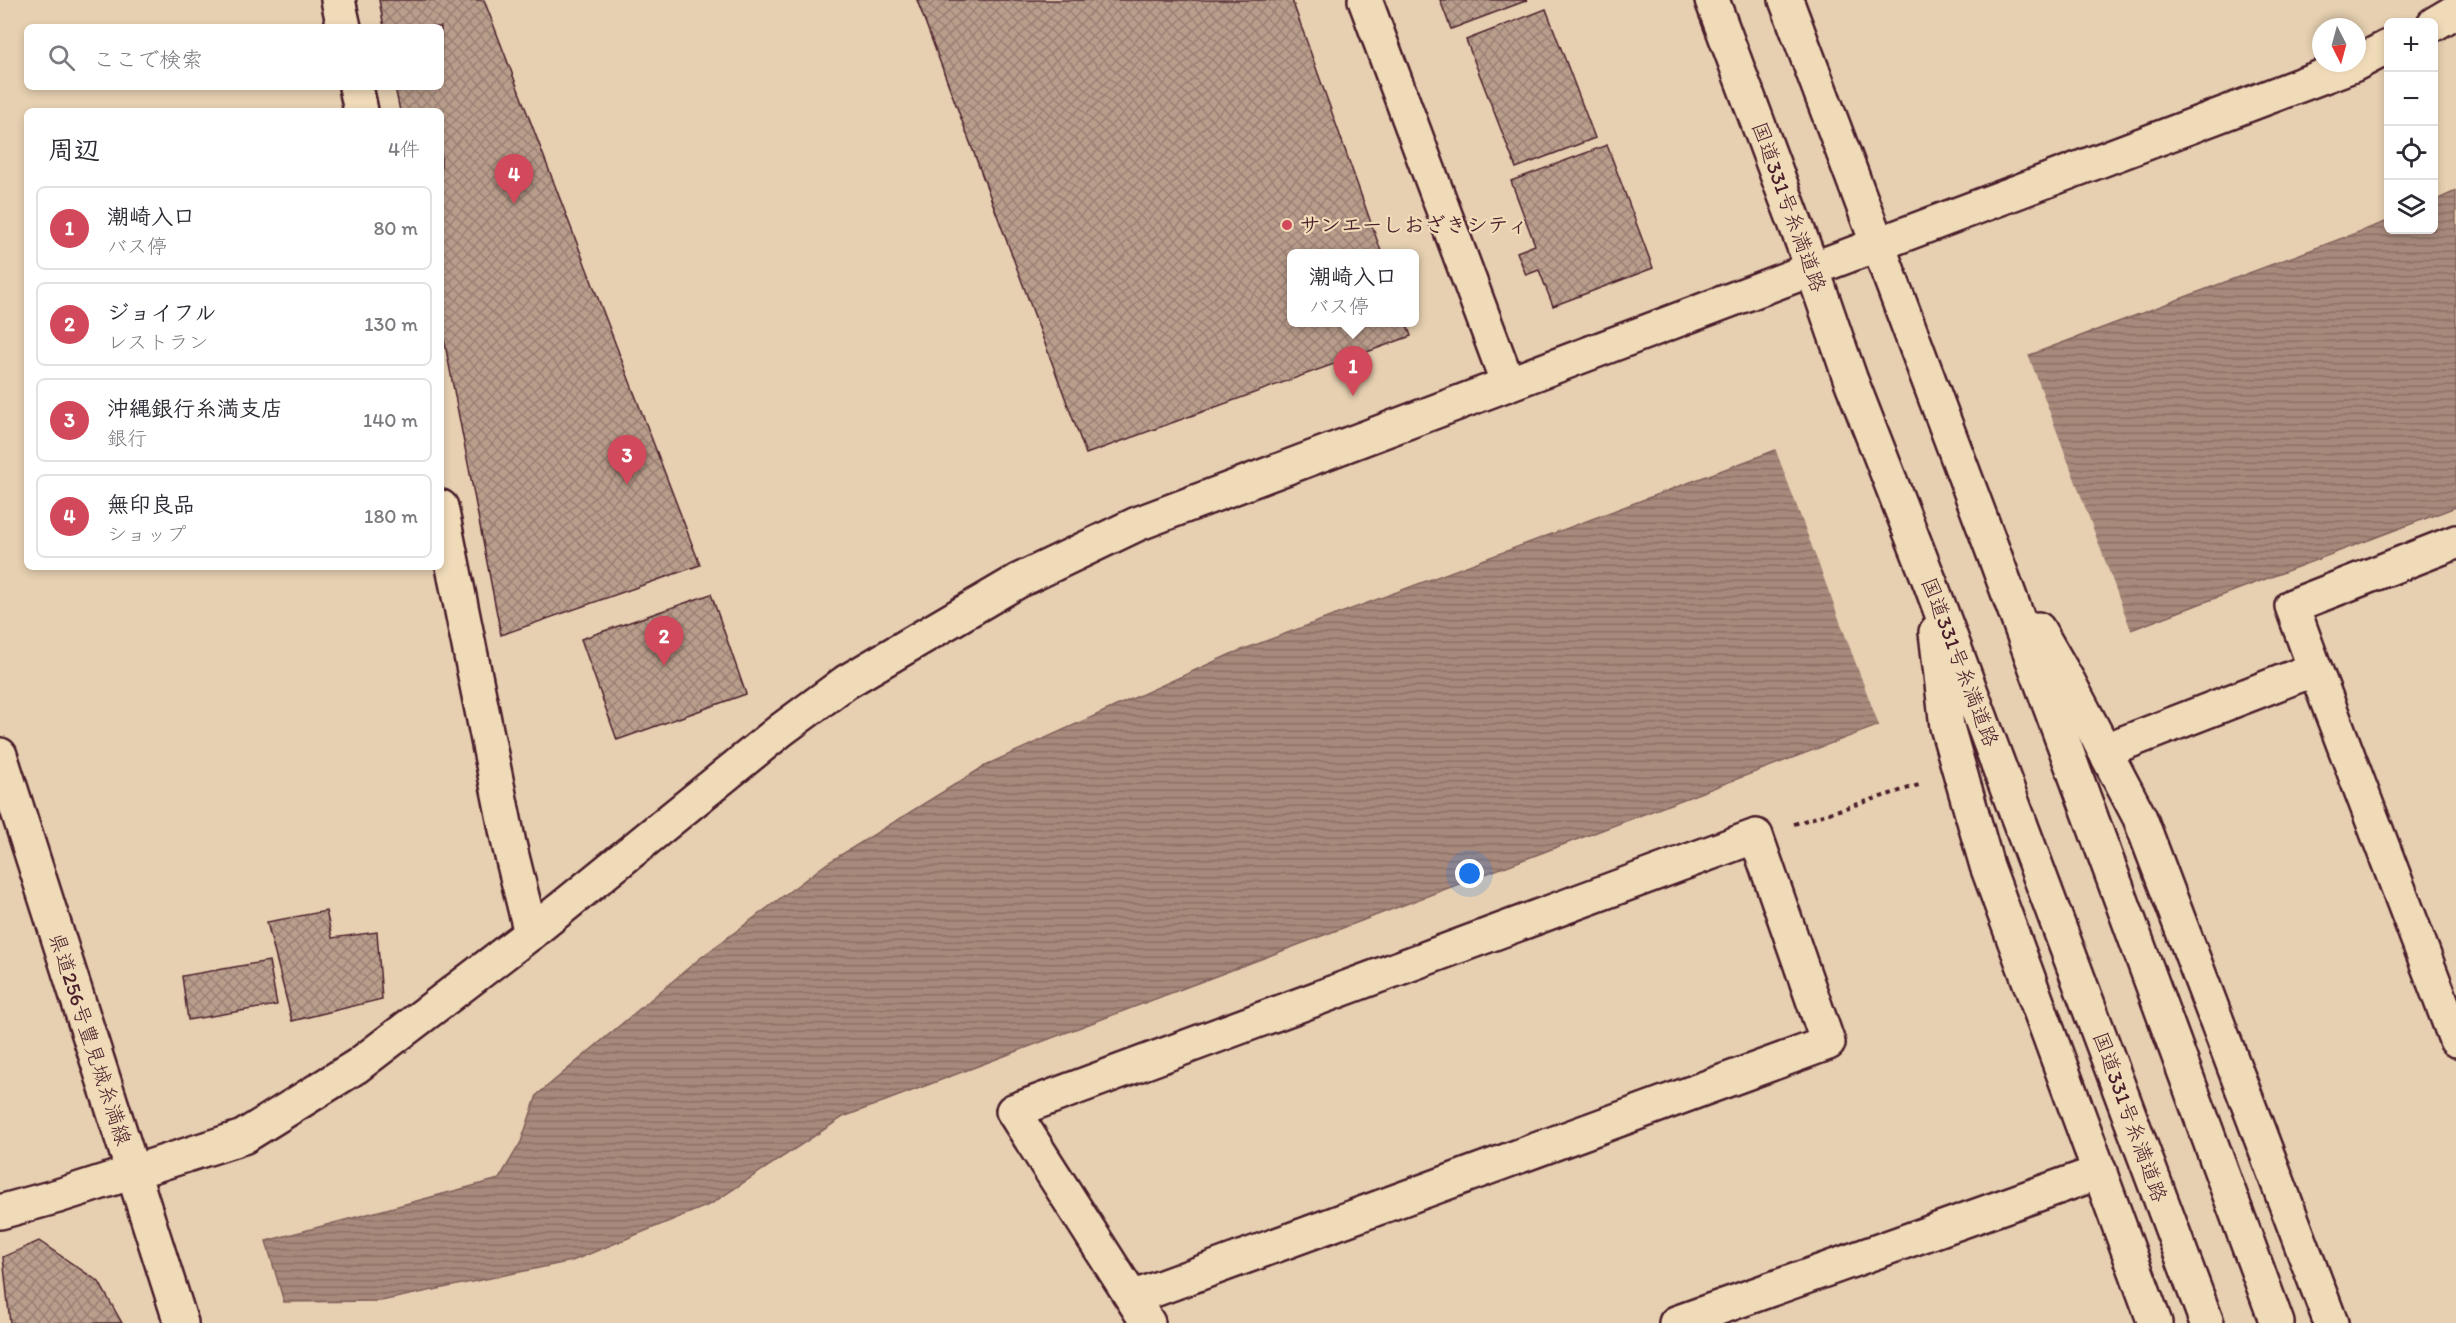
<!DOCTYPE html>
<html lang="ja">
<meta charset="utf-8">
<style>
body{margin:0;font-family:Itim,"Klee One",sans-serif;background:#f7f7f7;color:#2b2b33}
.controls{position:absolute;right:18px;top:18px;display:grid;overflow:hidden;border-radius:9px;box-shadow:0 3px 9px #0003}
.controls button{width:54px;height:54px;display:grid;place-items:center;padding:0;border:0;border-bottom:2px solid #e1e1e2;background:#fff;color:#2b2b33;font:30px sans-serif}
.compass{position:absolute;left:2312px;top:18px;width:54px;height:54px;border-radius:50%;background:#fff;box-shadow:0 3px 9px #0003;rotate:174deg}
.you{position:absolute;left:1470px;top:874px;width:21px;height:21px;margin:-15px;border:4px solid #fff;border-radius:50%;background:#1a73e8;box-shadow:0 0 0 9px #1a73e833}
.badge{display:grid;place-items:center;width:39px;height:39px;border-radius:50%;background:#d1495b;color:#fff;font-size:20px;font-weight:700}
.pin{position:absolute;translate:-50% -50px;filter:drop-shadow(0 2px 3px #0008)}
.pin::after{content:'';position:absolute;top:32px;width:21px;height:18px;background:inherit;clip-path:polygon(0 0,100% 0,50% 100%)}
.popup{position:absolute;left:1287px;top:249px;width:132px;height:78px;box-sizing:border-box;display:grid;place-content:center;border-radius:9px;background:#fff;filter:drop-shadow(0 2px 4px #0005);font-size:20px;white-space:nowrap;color:#7c7c81}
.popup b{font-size:22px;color:#2b2b33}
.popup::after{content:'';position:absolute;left:50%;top:100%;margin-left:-12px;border:12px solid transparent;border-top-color:#fff}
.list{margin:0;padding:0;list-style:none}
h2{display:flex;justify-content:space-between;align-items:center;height:78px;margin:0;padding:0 24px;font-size:26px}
h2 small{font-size:20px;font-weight:400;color:#7c7c81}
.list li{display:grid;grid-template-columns:39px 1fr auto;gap:18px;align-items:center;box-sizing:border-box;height:84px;margin:0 12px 12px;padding:0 12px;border:2px solid #e1e1e2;border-radius:9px}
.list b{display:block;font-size:22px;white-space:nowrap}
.list p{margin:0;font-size:20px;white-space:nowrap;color:#7c7c81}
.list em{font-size:20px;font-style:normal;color:#7c7c81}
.icon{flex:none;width:33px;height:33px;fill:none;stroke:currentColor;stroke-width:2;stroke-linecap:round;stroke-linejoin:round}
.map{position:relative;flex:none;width:2456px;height:1323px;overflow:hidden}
.search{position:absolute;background:#fff;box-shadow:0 3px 9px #0003;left:24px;top:24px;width:420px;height:66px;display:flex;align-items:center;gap:15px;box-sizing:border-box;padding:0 21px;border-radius:9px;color:#7c7c81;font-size:22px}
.panel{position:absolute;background:#fff;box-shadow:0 3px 9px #0003;left:24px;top:108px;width:420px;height:462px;border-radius:9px}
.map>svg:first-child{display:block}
.water{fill:url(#water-rules);stroke:#825f5b;stroke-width:1.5}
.pier{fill:#e6d0b1}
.building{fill:url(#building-cross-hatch);stroke:#4a1f2b;stroke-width:1.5}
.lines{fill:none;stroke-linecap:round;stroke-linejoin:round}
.minor-casing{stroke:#4a1f2b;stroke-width:38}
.tertiary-casing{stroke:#4a1f2b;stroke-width:38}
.secondary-casing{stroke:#4a1f2b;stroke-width:38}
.trunk-casing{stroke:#4a1f2b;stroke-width:38}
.path{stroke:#4a1f2b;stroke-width:4;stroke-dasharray:4.5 4.5;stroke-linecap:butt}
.minor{stroke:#f0dbb9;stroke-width:33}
.tertiary{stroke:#f0dbb9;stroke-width:33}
.secondary{stroke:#f0dbb9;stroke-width:33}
.trunk{stroke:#f0dbb9;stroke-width:33}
.poi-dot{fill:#d1495b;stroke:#f0dbb9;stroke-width:2}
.labels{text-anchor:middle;stroke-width:4.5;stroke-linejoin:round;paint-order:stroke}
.street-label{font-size:21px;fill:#4a1f2b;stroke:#f0dbb9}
.poi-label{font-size:21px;font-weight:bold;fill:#4a1f2b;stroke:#f0dbb9;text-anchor:start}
</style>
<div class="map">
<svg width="2456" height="1323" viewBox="0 0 2456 1323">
<defs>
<pattern id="water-rules" width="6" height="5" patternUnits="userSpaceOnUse" patternTransform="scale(1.5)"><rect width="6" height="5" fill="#a88a7b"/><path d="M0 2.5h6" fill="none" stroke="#8b7065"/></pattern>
<pattern id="building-cross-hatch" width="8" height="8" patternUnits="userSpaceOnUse" patternTransform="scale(1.5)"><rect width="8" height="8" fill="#ba9e8c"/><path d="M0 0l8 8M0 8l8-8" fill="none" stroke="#998073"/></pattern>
</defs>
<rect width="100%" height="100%" fill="#e6d0b1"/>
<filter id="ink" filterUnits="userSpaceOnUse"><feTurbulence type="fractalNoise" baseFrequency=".0167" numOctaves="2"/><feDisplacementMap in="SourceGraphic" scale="12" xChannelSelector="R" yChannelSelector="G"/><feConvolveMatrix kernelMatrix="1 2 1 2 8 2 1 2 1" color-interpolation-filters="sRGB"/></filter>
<g filter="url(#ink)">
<path class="water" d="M2456 191V507L843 1117 711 1204 572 1261 381 1301 284 1302 266 1241 499 1179 521 1142 537 1095 699 959 826 864 988 764 1231 654 2388 221V230H2434V201Z"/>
<path class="pier" d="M2028 354 2132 633 1880 728 1775 448Z"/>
<g class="building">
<path d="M379 0H484L700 565 501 635 441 323V111H400L395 87H441V27H384Z"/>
<path d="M917 0H1292L1382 254H1292V322H1406L1411 336 1086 454Z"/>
<path d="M1440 0H1528L1451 29Z"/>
<path d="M1546 9 1595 138 1516 168 1466 40Z"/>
<path d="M1607 145 1653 268 1553 306 1539 270 1526 275 1517 252 1535 245 1511 181Z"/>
<path d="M711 594 746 694 617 740 581 639Z"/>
<path d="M326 911 332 938 377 932 382 999 292 1021 267 922Z"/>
<path d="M269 961 277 1005 188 1020 182 976Z"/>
<path d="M39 1241 99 1282 122 1323H10L3 1257Z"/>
</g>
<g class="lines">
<g class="minor-casing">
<g id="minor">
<path d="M2315 669 2456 1040"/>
<path d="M1132 1298 1828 1043 1756 836 1013 1111 1132 1298 1148 1323"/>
</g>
</g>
<g class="tertiary-casing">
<g id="tertiary">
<path d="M338 0 344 27"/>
<path d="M1365 0 1508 384"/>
<path d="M2434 24 2456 11"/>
<path d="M356 87 361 111"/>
<path d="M441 507 509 844 531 933"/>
<path d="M2106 750 2315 669 2292 606 2456 542"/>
<path d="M0 1212 58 1196 243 1137 357 1066 531 933 781 730 846 682 1018 581 1137 524 2353 65 2388 47"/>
<path d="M1676 1323 2100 1172"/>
</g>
</g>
<g class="secondary-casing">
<path id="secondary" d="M0 755 181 1323"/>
</g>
<g class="trunk-casing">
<g id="trunk">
<path d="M1712 0 1812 268 1850 378 1931 585 2207 1323"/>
<path d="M1786 0 1994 554 2277 1323"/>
<path d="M2038 629 2069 683 2140 818 2331 1323"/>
<path d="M1936 632 1947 727 1987 866 2155 1323"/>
</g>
</g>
<path class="path" d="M1794 824 1922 784"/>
<use href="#minor" class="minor"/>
<use href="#tertiary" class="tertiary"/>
<use href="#secondary" class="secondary"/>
<use href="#trunk" class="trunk"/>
</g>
</g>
<circle class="poi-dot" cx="1287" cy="225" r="6"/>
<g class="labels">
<g class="street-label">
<text transform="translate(1789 207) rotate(70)" y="7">国道331号糸満道路</text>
<text transform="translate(1960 662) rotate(69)" y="7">国道331号糸満道路</text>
<text transform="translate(90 1039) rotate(72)" y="7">県道256号豊見城糸満線</text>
<text transform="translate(2130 1117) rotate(70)" y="7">国道331号糸満道路</text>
</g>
<g class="poi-label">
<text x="1299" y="232">サンエーしおざきシティ</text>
</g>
</g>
</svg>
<div class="controls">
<button>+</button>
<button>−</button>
<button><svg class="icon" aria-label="locate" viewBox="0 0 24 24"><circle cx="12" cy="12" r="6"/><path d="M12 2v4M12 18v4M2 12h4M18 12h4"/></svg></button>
<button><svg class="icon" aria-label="layers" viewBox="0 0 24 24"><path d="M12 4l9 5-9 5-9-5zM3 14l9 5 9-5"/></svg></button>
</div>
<svg class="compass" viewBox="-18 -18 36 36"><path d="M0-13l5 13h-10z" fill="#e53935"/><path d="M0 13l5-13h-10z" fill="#7c7c81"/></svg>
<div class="you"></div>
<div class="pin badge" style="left:1353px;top:396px">1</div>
<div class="popup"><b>潮崎入口</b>バス停</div>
<div class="pin badge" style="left:664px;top:666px">2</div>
<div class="pin badge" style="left:627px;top:485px">3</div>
<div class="pin badge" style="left:514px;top:204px">4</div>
<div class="search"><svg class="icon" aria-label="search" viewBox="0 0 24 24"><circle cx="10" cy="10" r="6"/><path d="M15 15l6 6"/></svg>ここで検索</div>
<section class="panel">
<h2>周辺<small>4件</small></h2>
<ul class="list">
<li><span class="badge">1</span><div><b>潮崎入口</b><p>バス停</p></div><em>80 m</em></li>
<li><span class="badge">2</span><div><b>ジョイフル</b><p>レストラン</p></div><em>130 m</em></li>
<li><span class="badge">3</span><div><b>沖縄銀行糸満支店</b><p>銀行</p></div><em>140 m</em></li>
<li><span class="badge">4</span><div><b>無印良品</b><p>ショップ</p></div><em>180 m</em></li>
</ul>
</section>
</div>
